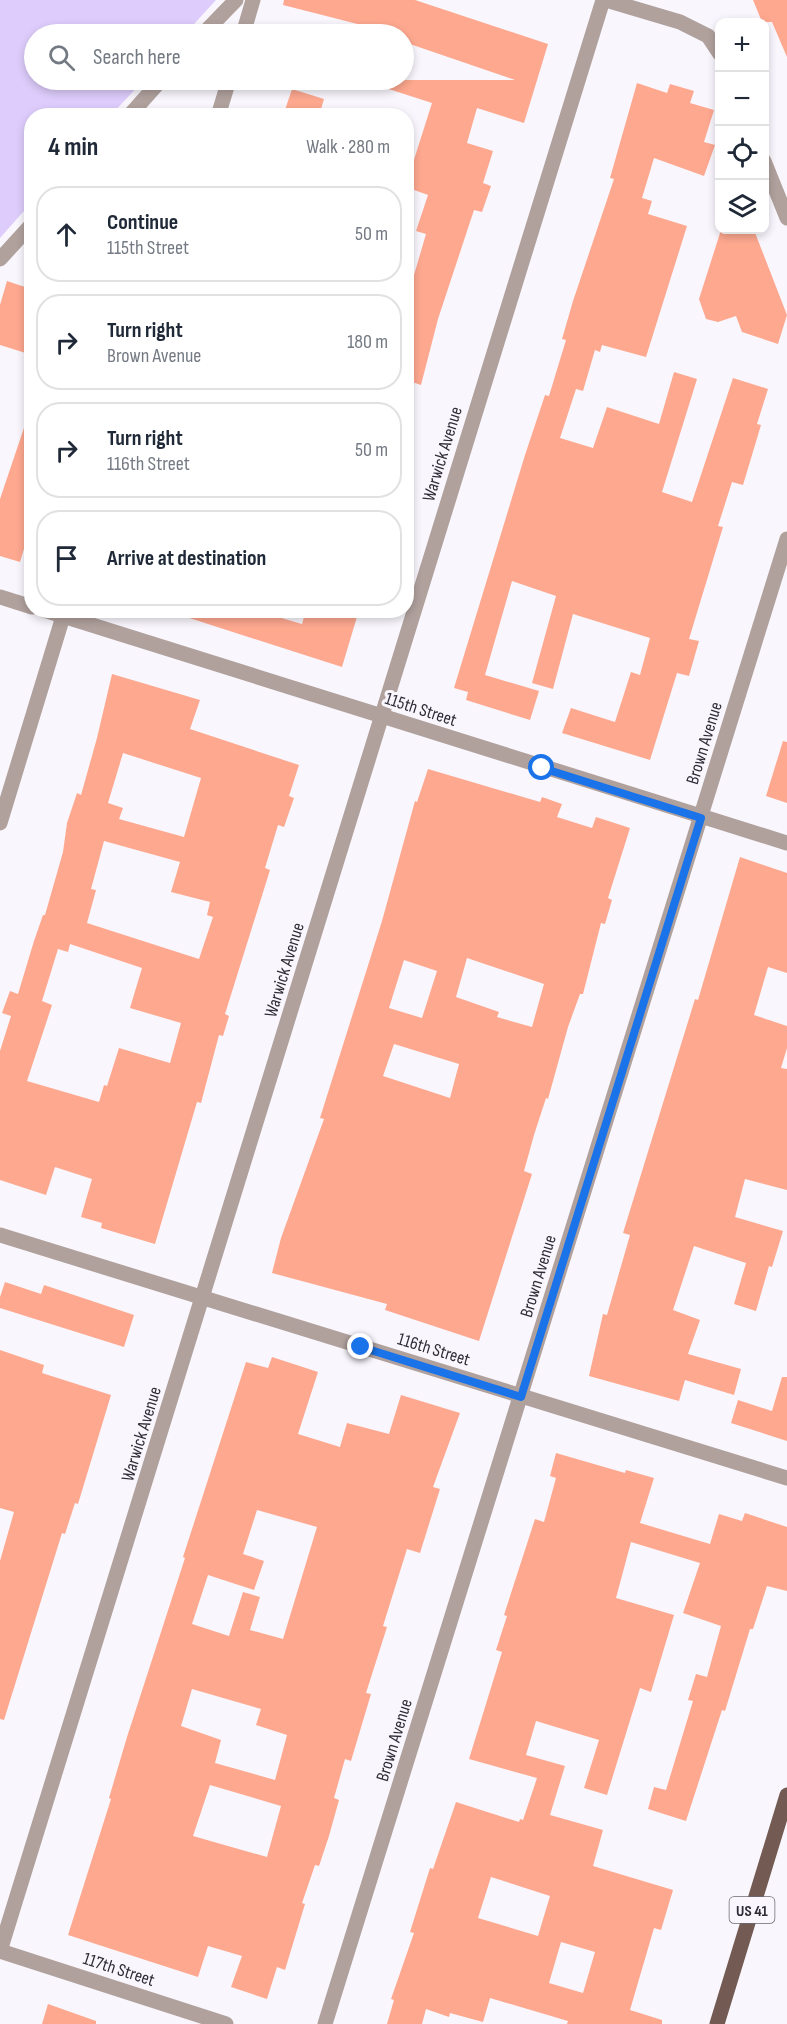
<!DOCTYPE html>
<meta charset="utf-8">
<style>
body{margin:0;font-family:"Sofia Sans Condensed",sans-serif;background:#f6f6f7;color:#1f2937}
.controls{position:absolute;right:18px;top:18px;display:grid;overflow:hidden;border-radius:12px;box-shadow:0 3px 9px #0003}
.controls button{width:54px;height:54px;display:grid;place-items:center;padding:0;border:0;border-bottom:2px solid #e0e1e3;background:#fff;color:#1f2937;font:30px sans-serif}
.stop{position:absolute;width:18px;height:18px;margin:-14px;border:4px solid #1a73e8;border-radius:50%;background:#fff}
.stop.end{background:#1a73e8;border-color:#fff;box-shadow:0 2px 6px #0008}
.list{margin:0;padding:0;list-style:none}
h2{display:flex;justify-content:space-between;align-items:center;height:78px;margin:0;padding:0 24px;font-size:26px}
h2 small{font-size:20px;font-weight:400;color:#747a83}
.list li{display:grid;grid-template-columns:39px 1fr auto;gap:18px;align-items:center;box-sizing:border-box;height:96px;margin:0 12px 12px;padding:0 12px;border:2px solid #e0e1e3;border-radius:24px}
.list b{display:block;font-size:22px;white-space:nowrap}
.list p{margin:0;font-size:20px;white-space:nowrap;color:#747a83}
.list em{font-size:20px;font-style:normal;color:#747a83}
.icon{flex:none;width:33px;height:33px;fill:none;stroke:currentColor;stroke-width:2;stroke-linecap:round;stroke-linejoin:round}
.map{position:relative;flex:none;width:787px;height:2024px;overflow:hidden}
.search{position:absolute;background:#fff;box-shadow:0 3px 9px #0003;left:24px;top:24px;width:390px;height:66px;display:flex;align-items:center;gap:15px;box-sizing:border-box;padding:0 21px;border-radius:33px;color:#747a83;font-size:22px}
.panel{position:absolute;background:#fff;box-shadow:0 3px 9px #0003;left:24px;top:108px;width:390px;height:510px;border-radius:24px}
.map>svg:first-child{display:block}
.green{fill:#decdfc}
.building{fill:#fea88f;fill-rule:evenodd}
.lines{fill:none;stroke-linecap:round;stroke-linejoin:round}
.minor{stroke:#b0a19d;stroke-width:15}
.primary{stroke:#735b53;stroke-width:15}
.route{stroke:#1a73e8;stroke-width:8}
.labels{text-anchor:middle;stroke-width:6;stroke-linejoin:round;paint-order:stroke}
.shield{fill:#f9f7fd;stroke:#6c6972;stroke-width:1.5}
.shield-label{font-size:16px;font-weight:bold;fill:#302c37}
.street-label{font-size:18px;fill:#302c37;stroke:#f9f7fd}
</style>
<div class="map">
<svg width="787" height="2024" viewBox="0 0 787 2024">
<rect width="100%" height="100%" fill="#f9f7fd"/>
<path class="green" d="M0 0H216L185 34H34V80H144L111 115 32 116 31 203 0 238Z"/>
<g class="building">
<path d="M284 0H415L548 44 524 123 477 108 467 143 493 151 483 183 491 186 482 212 474 210 438 319 421 385 406 380V273L414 275 426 234 416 231 428 195 406 187V164L412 166 432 103 370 83 371 80H515L404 42V34H380L381 30 283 5Z"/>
<path d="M753 0H787V57L772 22H762Z"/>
<path d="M637 83 667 93 670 84 694 91 690 103 714 110 704 142 715 145 704 176 654 158 642 198 652 201 648 214 687 226 646 357 602 345 600 352 595 350 583 391 576 389 560 438 593 448 607 407 659 424 674 372 697 379 662 492 692 502 733 378 768 389 757 424 761 425 743 485 732 482 718 526 723 527 689 639 699 641 689 676 677 673 650 760 562 733 571 708 615 722 631 672 640 675 650 638 573 614 553 689 532 683 556 596 512 581 485 675 539 691 530 720 466 700 468 692 454 688 525 455 545 395 549 396 566 340 562 339 573 301 614 179 610 178Z"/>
<path d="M292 89 324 99 319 116H283Z"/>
<path d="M721 230H754L787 315 778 344 742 332 736 316 718 322 706 319 699 299Z"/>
<path d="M7 281 31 289 26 306H32V355L0 345V305Z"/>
<path d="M28 416H32V509L24 531 29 532 20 562 0 556V499Z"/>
<path d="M178 610H254L302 624 306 610H359L342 667 177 614Z"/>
<path d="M112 674 200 700 190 729 299 765 289 796 294 798 284 827 278 825 265 868 270 870 225 1014 229 1016 223 1036 219 1035 201 1103 197 1102 155 1244 101 1228 102 1223 81 1217 92 1179 55 1167 46 1195 0 1180V1051L11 1016 2 1013 10 991 18 994 34 941 43 915H45L63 852 67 823 77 793 81 795 97 738ZM123 753 201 778 184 837 119 819 123 808 108 803ZM104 841 180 862 171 892 210 902 207 915 213 917 199 959 87 923 96 890 91 889ZM70 944 142 968 130 1008 181 1023 170 1063 119 1048 107 1086 104 1085 99 1102 27 1081 52 1005 42 1001 58 949 68 952Z"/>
<path d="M783 741 787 742V803L766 796Z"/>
<path d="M428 769 540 802 542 797 562 804 557 817 592 828 596 817 630 828 608 898 612 900 605 924 601 923 583 994H580L568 1027 548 1099 546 1098 534 1135 524 1171 532 1174 479 1341 385 1310 387 1304 272 1273 281 1238 324 1119 320 1118 382 921 415 801 417 802ZM467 958 544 984 532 1027 497 1017 499 1012 456 997ZM404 960 437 971 422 1018 389 1008ZM394 1044 459 1064 450 1098 383 1076Z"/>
<path d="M740 857 787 873V973L768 967 754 1015 787 1026V1048L781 1068 787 1069V1190L745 1179 735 1217 783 1231 772 1267 769 1266 756 1311 734 1304 746 1263 694 1246 673 1310 700 1320 688 1354 741 1369 734 1395 685 1380 679 1401 589 1376 603 1314 607 1315 630 1235 623 1233 695 999 698 1000Z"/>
<path d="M5 1282 41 1294 44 1285 134 1315 124 1347 0 1308V1297Z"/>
<path d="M0 1350 44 1365 42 1373 111 1395 78 1504 75 1503 65 1534 62 1533 4 1720 0 1719V1561L14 1512 0 1508Z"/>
<path d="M272 1357 318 1372 298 1434 340 1447 347 1423 389 1434 401 1395 460 1413 433 1487 440 1489 420 1553 407 1549 397 1581 383 1626 387 1627 366 1693 371 1694 351 1761 345 1759 334 1798 339 1800 329 1836 319 1866 315 1865 302 1903 305 1904 285 1970 277 1967 267 1999 231 1987 242 1956 208 1946 198 1977 68 1935 111 1799 109 1798 127 1737 185 1558 183 1557 246 1362 268 1368ZM257 1510 317 1527 283 1639 250 1630 260 1597 243 1592 229 1636 192 1624 208 1575 254 1590 264 1561 243 1554ZM192 1689 261 1709 256 1725 287 1735 275 1780 215 1763 221 1740 181 1726ZM210 1785 281 1806 267 1857 193 1836Z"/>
<path d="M782 1377H787V1441L731 1423 738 1400 772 1411Z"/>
<path d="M556 1453 625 1473 626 1470 654 1478 640 1523 710 1544 719 1514 742 1521 745 1513 787 1527V1591L767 1586 753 1629H750L725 1711 722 1710 686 1821 648 1809 654 1787 666 1790 693 1701 688 1700 696 1674 707 1677 721 1626 683 1613 700 1563 631 1542 616 1598 674 1615 651 1692 640 1688 607 1795 584 1788 599 1740 536 1721 526 1755 565 1766 550 1815 603 1830 593 1866 673 1890 661 1930 654 1928 630 2010 662 2020V2024H567L568 2021 490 1998 483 2022 450 2013 449 2017 426 2009 422 2024H387L394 2000 391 1999 414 1933 410 1932 430 1868 433 1869 456 1802 519 1822 520 1819 523 1820 537 1778 469 1759 502 1652 496 1650 507 1616 504 1615 535 1519 544 1522 556 1478 550 1476ZM491 1877 550 1896 538 1936 478 1918ZM561 1942 595 1952 583 1993 549 1983Z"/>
<path d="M48 2004 96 2021V2024H42Z"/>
</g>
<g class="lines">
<g class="minor">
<path d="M606 0 680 22 708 36 720 54"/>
<path d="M203 34 236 0"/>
<path d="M243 34 253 0"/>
<path d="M129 116 161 80"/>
<path d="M218 116 229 80"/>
<path d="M764 161 787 218"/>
<path d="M0 259 32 224"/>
<path d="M0 597 32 607"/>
<path d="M44 610 787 843"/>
<path d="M0 823 65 610"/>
<path d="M0 1235 787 1478"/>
<path d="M0 1951 603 0"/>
<path d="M0 1951 226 2024"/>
<path d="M325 2024 787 539"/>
</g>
<path class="primary" d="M717 2024 787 1795"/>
</g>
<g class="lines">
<path class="route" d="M361 1347 521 1397 701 818 542 768"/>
</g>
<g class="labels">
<rect class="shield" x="729.5" y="1897" width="45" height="26" rx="4.5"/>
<g class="shield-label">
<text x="752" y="1916">US 41</text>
</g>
<g class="street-label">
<text transform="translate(442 454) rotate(-73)" y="6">Warwick Avenue</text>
<text transform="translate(421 709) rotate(18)" y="6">115th Street</text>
<text transform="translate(704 743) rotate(-73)" y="6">Brown Avenue</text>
<text transform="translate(284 970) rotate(-73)" y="6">Warwick Avenue</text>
<text transform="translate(538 1276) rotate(-73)" y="6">Brown Avenue</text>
<text transform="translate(434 1349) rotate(17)" y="6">116th Street</text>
<text transform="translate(141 1434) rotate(-73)" y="6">Warwick Avenue</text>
<text transform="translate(394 1740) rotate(-73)" y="6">Brown Avenue</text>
<text transform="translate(119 1969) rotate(18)" y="6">117th Street</text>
</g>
</g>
</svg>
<div class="controls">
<button>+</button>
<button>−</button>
<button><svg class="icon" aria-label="locate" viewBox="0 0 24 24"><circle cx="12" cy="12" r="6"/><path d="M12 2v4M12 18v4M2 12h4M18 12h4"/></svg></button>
<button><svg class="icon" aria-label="layers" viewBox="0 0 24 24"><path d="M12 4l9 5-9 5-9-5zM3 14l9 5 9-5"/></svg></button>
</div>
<div class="stop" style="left:542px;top:768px"></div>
<div class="stop end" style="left:361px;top:1347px"></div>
<div class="search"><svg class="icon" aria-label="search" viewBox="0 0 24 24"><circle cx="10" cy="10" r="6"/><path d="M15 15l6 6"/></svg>Search here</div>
<section class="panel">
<h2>4 min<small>Walk · 280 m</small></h2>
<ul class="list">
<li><svg class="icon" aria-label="ahead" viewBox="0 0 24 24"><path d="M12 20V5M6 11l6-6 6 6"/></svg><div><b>Continue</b><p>115th Street</p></div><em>50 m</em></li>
<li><svg class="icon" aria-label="right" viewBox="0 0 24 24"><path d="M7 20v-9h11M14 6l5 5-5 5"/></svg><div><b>Turn right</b><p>Brown Avenue</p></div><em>180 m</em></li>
<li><svg class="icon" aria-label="right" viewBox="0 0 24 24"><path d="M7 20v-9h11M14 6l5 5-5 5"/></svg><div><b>Turn right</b><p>116th Street</p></div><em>50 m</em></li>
<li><svg class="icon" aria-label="arrive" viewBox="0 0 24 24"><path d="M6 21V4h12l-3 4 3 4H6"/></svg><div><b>Arrive at destination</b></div></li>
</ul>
</section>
</div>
